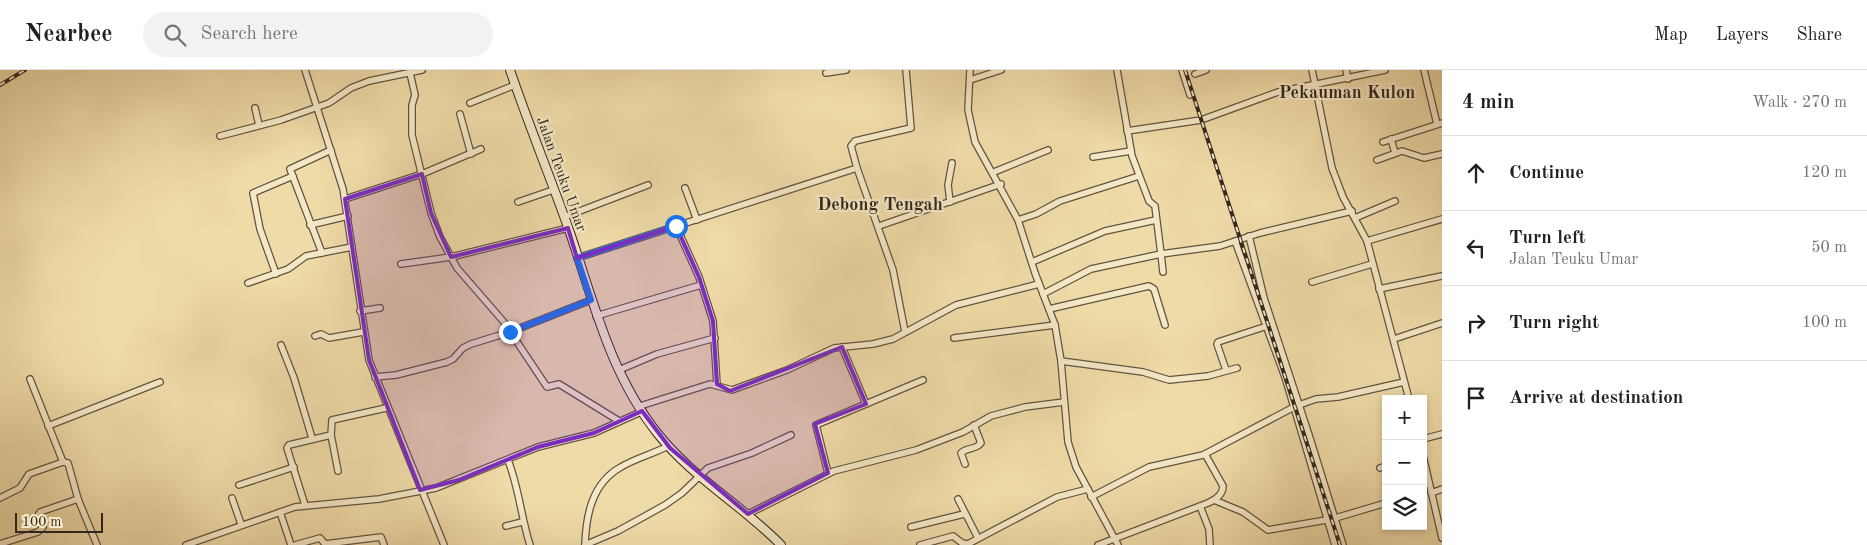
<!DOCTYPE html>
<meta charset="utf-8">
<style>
body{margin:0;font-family:"Old Standard TT",serif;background:#f2f2f2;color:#202124}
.controls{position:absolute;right:15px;bottom:15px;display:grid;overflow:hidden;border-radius:0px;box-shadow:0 2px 8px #0003}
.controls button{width:45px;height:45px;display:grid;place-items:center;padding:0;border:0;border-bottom:1px solid #e0e0e0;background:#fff;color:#202124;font:25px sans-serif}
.scale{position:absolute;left:15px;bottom:12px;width:88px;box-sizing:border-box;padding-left:5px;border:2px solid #34271e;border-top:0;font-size:14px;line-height:18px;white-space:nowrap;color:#34271e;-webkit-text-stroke:4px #f5e8c6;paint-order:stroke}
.stop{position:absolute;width:15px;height:15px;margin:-11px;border:4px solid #1a73e8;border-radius:50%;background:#fff}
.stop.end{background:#1a73e8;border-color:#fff;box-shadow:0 1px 5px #0008}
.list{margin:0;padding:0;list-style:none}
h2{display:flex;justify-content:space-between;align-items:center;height:65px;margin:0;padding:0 20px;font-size:21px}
h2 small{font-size:16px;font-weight:400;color:#757577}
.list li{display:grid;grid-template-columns:32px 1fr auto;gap:15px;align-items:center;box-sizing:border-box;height:75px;padding:0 20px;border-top:1px solid #e0e0e0}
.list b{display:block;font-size:19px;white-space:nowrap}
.list p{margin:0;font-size:16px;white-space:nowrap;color:#757577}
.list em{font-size:16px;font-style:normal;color:#757577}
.icon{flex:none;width:28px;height:28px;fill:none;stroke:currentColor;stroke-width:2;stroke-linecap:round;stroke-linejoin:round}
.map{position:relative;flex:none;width:1442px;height:475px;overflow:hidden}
header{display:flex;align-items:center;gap:30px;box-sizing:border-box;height:70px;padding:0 25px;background:#fff;border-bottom:1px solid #e0e0e0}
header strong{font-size:24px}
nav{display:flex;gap:28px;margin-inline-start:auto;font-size:18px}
.search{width:350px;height:45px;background:#f2f2f2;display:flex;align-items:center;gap:12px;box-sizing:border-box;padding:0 18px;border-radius:28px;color:#757577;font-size:19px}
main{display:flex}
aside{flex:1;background:#fff}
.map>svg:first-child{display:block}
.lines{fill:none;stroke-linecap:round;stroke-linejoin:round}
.minor-casing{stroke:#635440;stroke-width:8}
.secondary-casing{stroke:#34271e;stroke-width:10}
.minor{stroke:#f5e8c6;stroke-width:5.5}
.secondary{stroke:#f5e8c6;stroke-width:8}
.rail-casing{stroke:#34271e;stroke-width:4}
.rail{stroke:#f5e8c6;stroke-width:2;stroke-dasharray:5.5;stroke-linecap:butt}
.route{stroke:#1a73e8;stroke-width:6}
.marked{fill:#7b2cbf;fill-opacity:0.2;stroke:#7b2cbf;stroke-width:4;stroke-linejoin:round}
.labels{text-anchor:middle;stroke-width:4.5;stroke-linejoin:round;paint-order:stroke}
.street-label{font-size:15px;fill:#34271e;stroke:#f5e8c6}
.quarter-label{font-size:18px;font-weight:bold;fill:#34271e;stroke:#f5e8c6}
</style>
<header>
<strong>Nearbee</strong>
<div class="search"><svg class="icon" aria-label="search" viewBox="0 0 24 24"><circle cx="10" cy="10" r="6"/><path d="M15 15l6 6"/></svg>Search here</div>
<nav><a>Map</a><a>Layers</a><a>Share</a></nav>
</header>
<main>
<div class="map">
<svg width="1442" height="475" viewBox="0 0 1442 475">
<rect width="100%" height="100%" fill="#efdba8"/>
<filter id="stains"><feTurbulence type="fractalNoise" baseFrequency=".004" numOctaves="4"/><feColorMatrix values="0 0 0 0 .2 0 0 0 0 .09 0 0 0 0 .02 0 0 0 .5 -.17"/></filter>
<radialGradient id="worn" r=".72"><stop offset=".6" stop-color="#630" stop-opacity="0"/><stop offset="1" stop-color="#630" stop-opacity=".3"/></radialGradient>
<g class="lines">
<g class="minor-casing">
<g id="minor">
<path d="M305 0 343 119 369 290 444 475"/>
<path d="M970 0 968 40 975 72 1018 150 1035 203 1055 255 1061 291 1068 372 1076 397 1118 475"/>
<path d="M1117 0 1132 86 1149 131 1155 136 1161 184 1220 176 1260 163 1352 141"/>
<path d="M1182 0 1190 25"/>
<path d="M1312 0 1332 98 1343 127 1367 171 1409 329"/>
<path d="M1346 0 1348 9"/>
<path d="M1424 0 1437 54"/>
<path d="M410 3 415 25 412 35V65L431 143 440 167 457 198 503 251 547 317 559 314 619 351"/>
<path d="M826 3 846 0"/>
<path d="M1195 4 1206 0"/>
<path d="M970 10 1001 0"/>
<path d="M470 33 515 15"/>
<path d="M255 38 259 55"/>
<path d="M460 44 471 84"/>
<path d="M1127 61 1201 50 1278 22 1385 0"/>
<path d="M220 66 281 50 329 33 351 18 369 11 422 0"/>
<path d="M1391 69 1395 83"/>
<path d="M1383 72 1442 53"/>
<path d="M1093 87 1131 81"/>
<path d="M1377 90 1402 81 1424 88 1442 84"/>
<path d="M857 98 851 76 855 71 911 58 906 0"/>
<path d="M994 102 1048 80"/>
<path d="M685 118 697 150"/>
<path d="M345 129 422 104 481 79"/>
<path d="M518 132 553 120"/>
<path d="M950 132 948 115 952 93"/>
<path d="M564 147 648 115"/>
<path d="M1355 148 1395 131"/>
<path d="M1018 150 1036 144 1060 131 1139 106"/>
<path d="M310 155 348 146"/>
<path d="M676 156 699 207 713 251 717 315"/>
<path d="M879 156 1001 114"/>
<path d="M1249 166 1264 228 1310 368 1343 475"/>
<path d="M1235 171 1285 307 1335 475"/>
<path d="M1367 171 1442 149"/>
<path d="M322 183 290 99 331 80"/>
<path d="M577 188 857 98 893 200 905 262"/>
<path d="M1032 192 1105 161 1156 150"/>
<path d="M401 194 451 187 568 158"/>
<path d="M276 204 260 159 253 123 293 106"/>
<path d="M1312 212 1372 194"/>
<path d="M248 213 288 199 306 186 352 177"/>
<path d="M1379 219 1442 206"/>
<path d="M1043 224 1091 199 1161 184 1163 202"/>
<path d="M1049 239 1149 216 1154 219 1165 255"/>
<path d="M360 241 380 238"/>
<path d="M596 246 701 215"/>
<path d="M315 266 321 264 329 268 363 262"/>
<path d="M954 268 1055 255"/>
<path d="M1394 269 1442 253"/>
<path d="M281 275 294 308 312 368"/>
<path d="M842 277 866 334"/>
<path d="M1061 291 1143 302 1169 310 1208 306 1237 298"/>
<path d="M619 300 657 284 715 268"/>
<path d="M1226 300 1217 274 1218 272 1267 256"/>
<path d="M375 307 396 305 447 292 453 289 463 278 471 274 510 262 591 230"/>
<path d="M30 309 63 392"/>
<path d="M1299 335 1316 329 1338 327 1404 312"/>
<path d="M640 336 710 314 732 320 787 300 834 278 873 274 893 269 956 235 1039 214"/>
<path d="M48 356 160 312"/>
<path d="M331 365 338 401"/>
<path d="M1423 369 1442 364"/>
<path d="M1423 386 1442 468"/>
<path d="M508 390C519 418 521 447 530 475"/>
<path d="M965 394 961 383C967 377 976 380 981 373L974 355"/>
<path d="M1380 398 1386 396"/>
<path d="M828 403 816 355 923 310"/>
<path d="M239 415 294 397"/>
<path d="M1431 423 1442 419"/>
<path d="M1091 427 1149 397 1203 385 1294 337"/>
<path d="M0 428 20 418 29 404 63 392 68 393 78 429 97 475"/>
<path d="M232 428 241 454"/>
<path d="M958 429 978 468"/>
<path d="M1214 430 1243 442 1268 460 1332 449 1386 433"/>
<path d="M305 435 287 378 289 375 331 365 332 350 386 338"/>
<path d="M1200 436 1209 459 1210 475"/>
<path d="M280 442 291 475"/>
<path d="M748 444 834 401 916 380 963 362 991 346 1025 337 1064 332"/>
<path d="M506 456 522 452"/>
<path d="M911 457 964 444"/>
<path d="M0 474 38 462 43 457 37 447 40 442 78 429"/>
<path d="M186 475 295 437 379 429 436 418 538 377 594 363 643 341"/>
<path d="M295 475 320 468 325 474 381 467 384 475"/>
<path d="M585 475 618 461 665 435 682 423 708 398 752 383 791 365"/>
<path d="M585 475C586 445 592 413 621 397 636 388 653 384 668 376"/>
<path d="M920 475 953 466 962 473 968 474 1057 427 1088 419"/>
<path d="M1098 475 1208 433C1215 430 1223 425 1223 416L1205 384"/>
</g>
</g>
<g class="secondary-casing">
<path id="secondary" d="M510 0C528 53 549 104 568 157 593 228 609 303 658 364 692 407 743 436 781 475"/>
</g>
<use href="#minor" class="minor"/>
<use href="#secondary" class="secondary"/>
<g class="rail-casing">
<g id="rail">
<path d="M1185 0 1340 475"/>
<path d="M0 15 25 0"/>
</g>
</g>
<use href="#rail" class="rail"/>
</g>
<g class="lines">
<path class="route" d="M510 262 591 230 577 188 676 156"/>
</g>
<path class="marked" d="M422 104 431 143 451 187 568 158 577 188 676 156 699 207 713 251 717 314 730 321 842 277 866 334 815 354 828 403 748 444 670 378 642 341 594 363 538 377 459 410 420 420 369 290 345 129Z"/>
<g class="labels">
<g class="street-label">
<text transform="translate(562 104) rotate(70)" y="5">Jalan Teuku Umar</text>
</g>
<g class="quarter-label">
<text x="1347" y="28">Pekauman Kulon</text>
<text x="880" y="140">Debong Tengah</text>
</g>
</g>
<rect width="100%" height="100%" filter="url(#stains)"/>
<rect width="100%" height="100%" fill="url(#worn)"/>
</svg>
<div class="controls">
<button>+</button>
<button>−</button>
<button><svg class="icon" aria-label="layers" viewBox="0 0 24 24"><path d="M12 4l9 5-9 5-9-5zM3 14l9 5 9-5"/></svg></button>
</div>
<div class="scale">100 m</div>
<div class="stop" style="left:676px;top:156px"></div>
<div class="stop end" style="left:510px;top:262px"></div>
</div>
<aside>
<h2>4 min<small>Walk · 270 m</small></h2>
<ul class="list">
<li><svg class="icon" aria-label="ahead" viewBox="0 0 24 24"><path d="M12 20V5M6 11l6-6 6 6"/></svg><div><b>Continue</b></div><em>120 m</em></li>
<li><svg class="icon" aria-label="left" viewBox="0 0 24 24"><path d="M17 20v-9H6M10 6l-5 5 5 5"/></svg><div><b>Turn left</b><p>Jalan Teuku Umar</p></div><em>50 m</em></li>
<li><svg class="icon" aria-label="right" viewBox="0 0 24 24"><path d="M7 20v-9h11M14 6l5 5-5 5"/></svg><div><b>Turn right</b></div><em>100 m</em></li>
<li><svg class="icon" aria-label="arrive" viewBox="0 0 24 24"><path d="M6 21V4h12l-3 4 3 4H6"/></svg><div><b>Arrive at destination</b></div></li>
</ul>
</aside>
</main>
